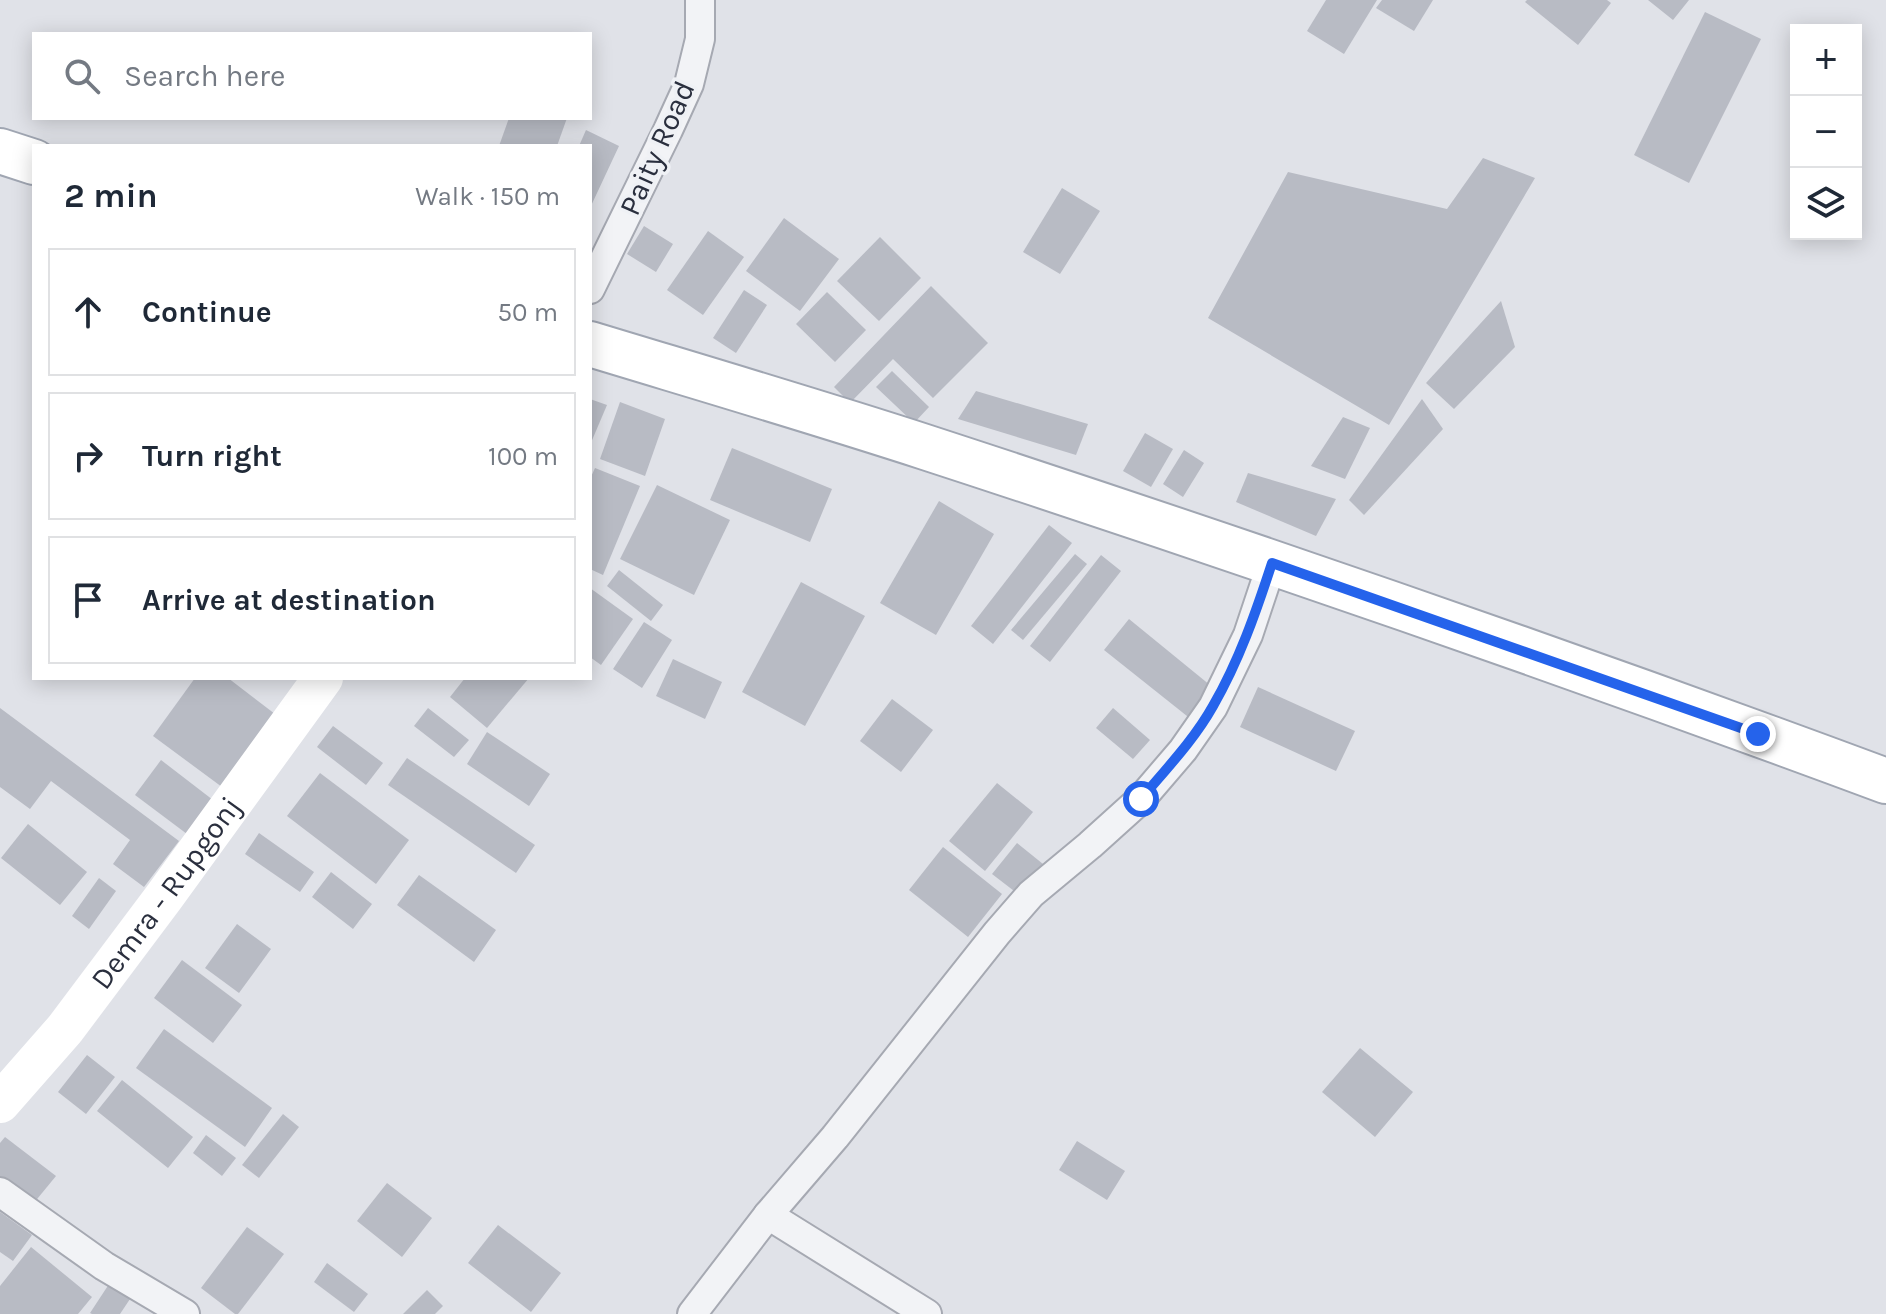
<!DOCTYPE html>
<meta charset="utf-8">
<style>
body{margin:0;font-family:Karla,sans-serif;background:#f2f2f3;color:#1f2937}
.controls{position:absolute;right:24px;top:24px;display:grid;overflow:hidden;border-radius:0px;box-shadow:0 4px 20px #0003}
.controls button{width:72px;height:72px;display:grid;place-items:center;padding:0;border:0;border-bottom:2px solid #e0e1e3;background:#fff;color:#1f2937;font:40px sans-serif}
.stop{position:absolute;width:24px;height:24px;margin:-18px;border:6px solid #2563eb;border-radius:50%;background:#fff}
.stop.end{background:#2563eb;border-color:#fff;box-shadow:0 2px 8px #0008}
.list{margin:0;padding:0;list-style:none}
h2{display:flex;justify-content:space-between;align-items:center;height:104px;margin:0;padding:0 32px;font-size:34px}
h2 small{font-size:26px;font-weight:400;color:#747a83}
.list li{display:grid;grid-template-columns:52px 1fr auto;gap:24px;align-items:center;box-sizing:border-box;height:128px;margin:0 16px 16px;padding:0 16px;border:2px solid #e0e1e3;border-radius:0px}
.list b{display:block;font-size:30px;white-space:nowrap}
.list em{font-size:26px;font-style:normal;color:#747a83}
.icon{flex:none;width:44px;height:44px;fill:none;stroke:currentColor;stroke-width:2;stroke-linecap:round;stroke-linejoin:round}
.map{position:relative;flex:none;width:1886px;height:1314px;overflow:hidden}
.search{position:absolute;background:#fff;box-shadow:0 4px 20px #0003;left:32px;top:32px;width:560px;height:88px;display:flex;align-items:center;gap:20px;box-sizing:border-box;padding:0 28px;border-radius:0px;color:#747a83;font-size:30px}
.panel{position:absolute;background:#fff;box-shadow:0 4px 20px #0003;left:32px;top:144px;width:560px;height:536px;border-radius:0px}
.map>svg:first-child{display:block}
.building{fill:#b8bbc4}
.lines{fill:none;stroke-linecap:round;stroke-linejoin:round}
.street-casing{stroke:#a6a9b2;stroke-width:32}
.primary-casing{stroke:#a0a6b2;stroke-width:48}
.street{stroke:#f2f3f6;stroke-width:28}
.secondary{stroke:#fff;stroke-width:40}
.primary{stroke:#fff;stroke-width:44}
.route{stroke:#2563eb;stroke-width:10}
.labels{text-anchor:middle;stroke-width:7;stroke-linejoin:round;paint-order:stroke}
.street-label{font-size:30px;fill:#2a2f3e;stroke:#eff1f5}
</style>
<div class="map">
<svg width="1886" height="1314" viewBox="0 0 1886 1314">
<rect width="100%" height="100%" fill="#e0e2e8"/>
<g class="building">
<path d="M1326 0H1377L1344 54 1307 31Z"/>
<path d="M1382 0H1433L1414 31 1376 8Z"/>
<path d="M1527 0H1607L1611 3 1578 45 1525 2Z"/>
<path d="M1648 0H1689L1673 20Z"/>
<path d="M1705 12 1761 39 1689 183 1634 155Z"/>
<path d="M509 118H567L557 146H499Z"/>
<path d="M586 130 619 146 590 208V146H579Z"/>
<path d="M1483 158 1535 178 1389 425 1208 318 1288 172 1447 209Z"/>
<path d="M1062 188 1100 211 1060 274 1023 252Z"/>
<path d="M784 218 839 259 800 311 746 271Z"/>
<path d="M644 226 673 244 656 272 627 254Z"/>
<path d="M708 231 744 257 703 315 667 290Z"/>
<path d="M880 237 921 278 879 321 837 281Z"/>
<path d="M931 286 988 343 933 398 893 359 850 403 834 387Z"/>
<path d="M744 290 767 305 736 353 713 338Z"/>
<path d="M827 292 866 330 835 362 796 324Z"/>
<path d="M1501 301 1515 347 1454 409 1426 383Z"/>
<path d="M892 371 929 407 914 423 876 387Z"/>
<path d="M976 391 1088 424 1076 455 958 419Z"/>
<path d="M590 399 607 405 590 445Z"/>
<path d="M1422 399 1443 429 1364 515 1349 500Z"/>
<path d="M620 402 665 419 645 476 600 459Z"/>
<path d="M1343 417 1370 428 1345 479 1311 466Z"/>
<path d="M1145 433 1173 449 1151 487 1123 471Z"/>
<path d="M732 448 832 489 810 542 710 500Z"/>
<path d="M1184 450 1204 463 1183 497 1163 484Z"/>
<path d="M595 468 640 486 603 575 590 569V479Z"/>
<path d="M1248 473 1336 499 1316 536 1236 502Z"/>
<path d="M657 485 730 520 694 595 620 559Z"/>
<path d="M939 501 994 534 936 635 880 603Z"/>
<path d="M1049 525 1072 543 993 644 971 626Z"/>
<path d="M1075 554 1087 564 1023 640 1011 630Z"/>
<path d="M1101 555 1121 571 1050 662 1030 646Z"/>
<path d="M619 570 663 605 651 621 607 586Z"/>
<path d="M801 582 865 616 805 726 742 692Z"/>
<path d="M590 588 633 619 601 665 590 657Z"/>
<path d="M1129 619 1216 690 1192 720 1104 650Z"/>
<path d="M644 622 672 640 642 688 613 669Z"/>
<path d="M673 659 722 682 705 719 656 696Z"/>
<path d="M195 678H228L275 714 222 787 153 736Z"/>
<path d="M465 678H529L487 728 450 697Z"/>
<path d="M1258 687 1355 731 1336 771 1240 727Z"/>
<path d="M892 699 933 730 901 772 860 741Z"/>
<path d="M0 708 179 841 144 887 113 864 130 840 51 781 30 809 0 787Z"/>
<path d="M428 708 469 740 454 757 414 726Z"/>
<path d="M1113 708 1150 740 1133 759 1096 728Z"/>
<path d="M333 726 383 763 366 785 317 747Z"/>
<path d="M487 732 550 774 529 806 467 764Z"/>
<path d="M407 758 535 845 516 873 388 785Z"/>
<path d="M161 760 213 800 187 834 135 795Z"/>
<path d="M320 773 409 840 376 884 287 816Z"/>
<path d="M997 783 1033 812 985 871 949 841Z"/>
<path d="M28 824 87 872 60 905 1 858Z"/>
<path d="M259 833 314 872 300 892 245 854Z"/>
<path d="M1017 843 1043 864 1018 894 992 874Z"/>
<path d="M943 847 1002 894 968 937 909 890Z"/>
<path d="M331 872 372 904 353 929 312 897Z"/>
<path d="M419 875 496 930 474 962 397 905Z"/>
<path d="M99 878 116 891 89 929 72 916Z"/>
<path d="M237 924 271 949 239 993 205 968Z"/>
<path d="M182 960 242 1005 213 1043 154 998Z"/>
<path d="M164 1029 272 1108 245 1147 136 1068Z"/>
<path d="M1360 1048 1413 1092 1375 1137 1322 1092Z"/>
<path d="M87 1055 115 1077 86 1114 58 1092Z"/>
<path d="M122 1080 193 1137 168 1168 97 1111Z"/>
<path d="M283 1114 299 1127 259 1178 242 1165Z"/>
<path d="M206 1135 236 1158 222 1176 193 1153Z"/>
<path d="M5 1137 56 1176 33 1204 0 1179V1143Z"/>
<path d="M1077 1141 1125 1171 1107 1200 1059 1170Z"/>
<path d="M387 1183 432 1218 402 1257 357 1221Z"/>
<path d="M0 1212 32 1235 13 1261 0 1252Z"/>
<path d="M498 1225 561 1273 531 1312 468 1263Z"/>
<path d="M247 1227 284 1254 238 1314H235L201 1288Z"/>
<path d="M31 1247 92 1297 78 1314H0V1286Z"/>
<path d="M327 1263 368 1294 354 1312 314 1282Z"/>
<path d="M111 1281 132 1296 120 1314H92L90 1313Z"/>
<path d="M427 1290 443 1306 435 1314H403Z"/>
</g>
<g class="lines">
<g class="street-casing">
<g id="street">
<path d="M590 289 668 130 689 84 700 39V0"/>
<path d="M0 1192 104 1266 185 1314"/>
<path d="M768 1215 927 1314"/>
<path d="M692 1314 768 1215 835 1137 997 933 1031 894 1090 845 1141 799 1183 750 1213 707 1248 635 1272 563"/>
</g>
</g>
<g class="primary-casing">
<g id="primary">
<path d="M0 151 34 162"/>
<path d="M590 344C702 378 814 411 925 447 1247 552 1568 663 1886 781"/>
</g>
</g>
<use href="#street" class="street"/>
<path class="secondary" id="s1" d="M0 1103 65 1029 164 897 323 678"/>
<use href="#primary" class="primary"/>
</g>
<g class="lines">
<path class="route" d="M1141 799C1166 769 1194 740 1213 706 1239 661 1256 612 1272 563L1758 734"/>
</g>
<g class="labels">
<g class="street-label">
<text transform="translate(657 148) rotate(-66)" y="10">Paity Road</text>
<text dy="10" stroke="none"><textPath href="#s1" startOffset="268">Demra - Rupgonj</textPath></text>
</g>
</g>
</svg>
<div class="controls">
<button>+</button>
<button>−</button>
<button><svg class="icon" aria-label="layers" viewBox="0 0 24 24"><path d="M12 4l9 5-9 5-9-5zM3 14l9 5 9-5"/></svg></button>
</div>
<div class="stop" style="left:1141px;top:799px"></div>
<div class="stop end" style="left:1758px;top:734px"></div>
<div class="search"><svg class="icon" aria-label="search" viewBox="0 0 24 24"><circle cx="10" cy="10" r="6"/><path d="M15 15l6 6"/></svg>Search here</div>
<section class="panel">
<h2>2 min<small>Walk · 150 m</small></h2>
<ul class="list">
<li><svg class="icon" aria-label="ahead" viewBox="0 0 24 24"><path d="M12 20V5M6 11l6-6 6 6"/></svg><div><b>Continue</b></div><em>50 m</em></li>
<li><svg class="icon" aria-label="right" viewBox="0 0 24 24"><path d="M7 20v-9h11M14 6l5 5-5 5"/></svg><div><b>Turn right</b></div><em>100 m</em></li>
<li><svg class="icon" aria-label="arrive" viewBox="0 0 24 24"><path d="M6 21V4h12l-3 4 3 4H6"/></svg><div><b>Arrive at destination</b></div></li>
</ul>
</section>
</div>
